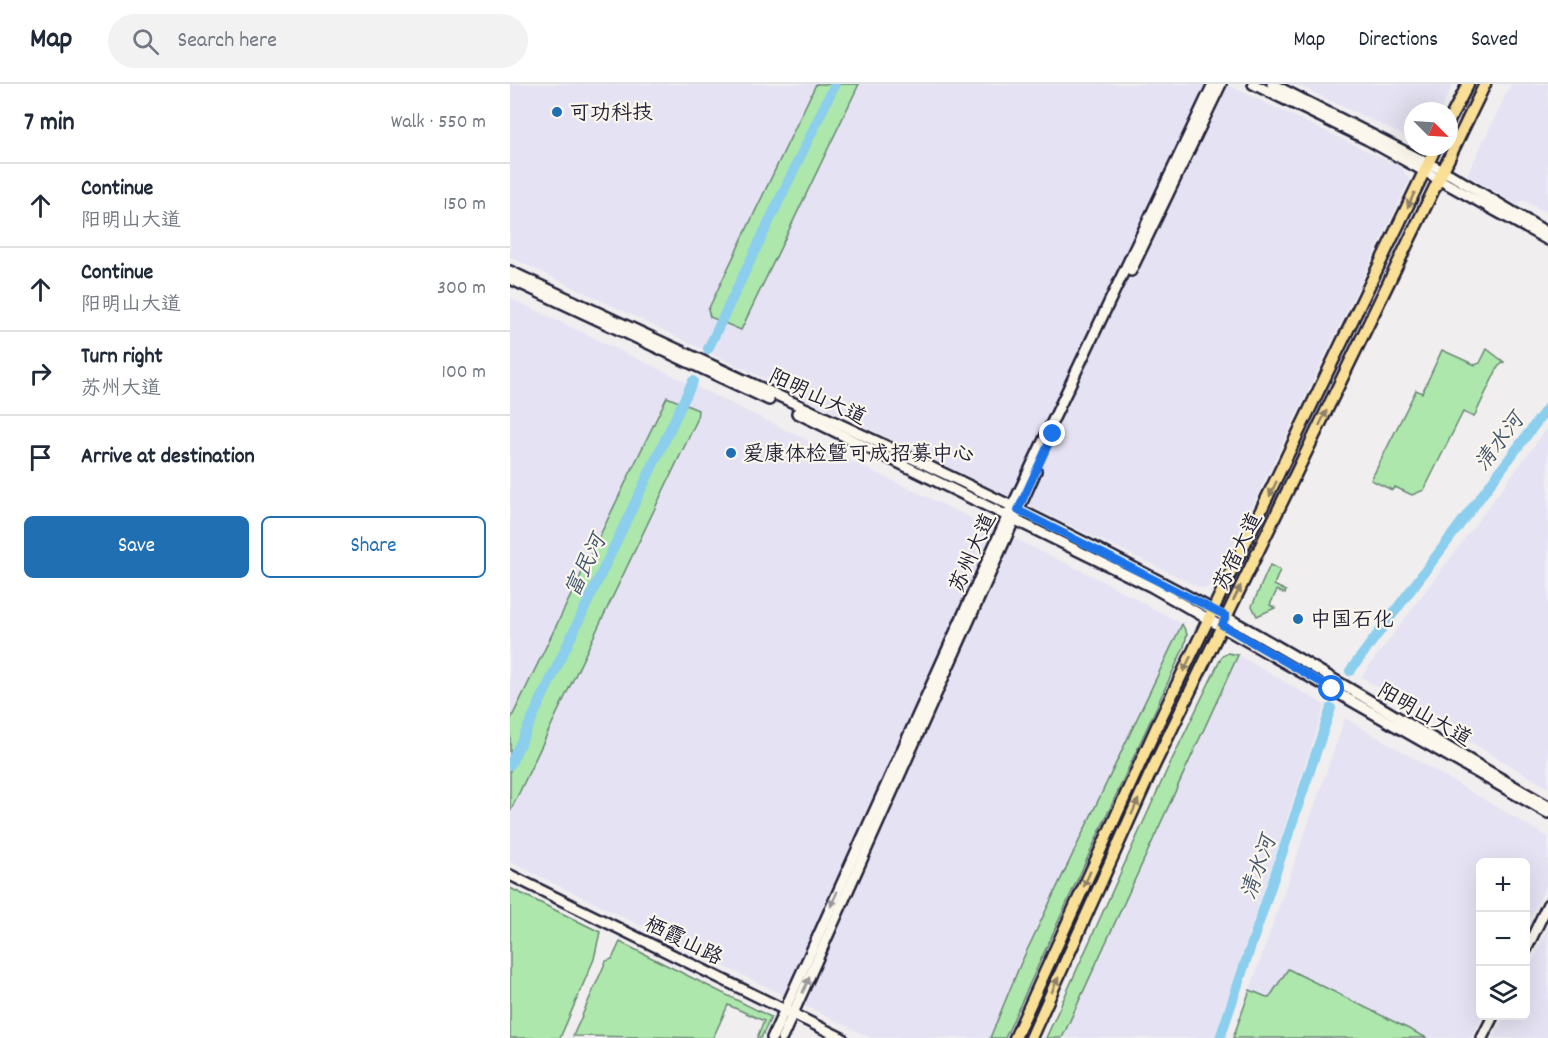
<!DOCTYPE html>
<meta charset="utf-8">
<style>
body{margin:0;font-family:Dekko,"LXGW WenKai TC",sans-serif;background:#f2f2f3;color:#1f2937}
.controls{position:absolute;right:18px;bottom:18px;display:grid;overflow:hidden;border-radius:9px;box-shadow:0 6px 24px #0002}
.controls button{width:54px;height:54px;display:grid;place-items:center;padding:0;border:0;border-bottom:2px solid #e0e1e3;background:#fff;color:#1f2937;font:30px sans-serif}
.compass{position:absolute;left:894px;top:18px;width:54px;height:54px;border-radius:50%;background:#fff;box-shadow:0 6px 24px #0002;rotate:114deg}
.stop{position:absolute;width:18px;height:18px;margin:-14px;border:4px solid #1a73e8;border-radius:50%;background:#fff}
.stop.end{background:#1a73e8;border-color:#fff;box-shadow:0 2px 6px #0008}
.list{margin:0;padding:0;list-style:none}
h2{display:flex;justify-content:space-between;align-items:center;height:78px;margin:0;padding:0 24px;font-size:26px}
h2 small{font-size:20px;font-weight:400;color:#747a83}
.list li{display:grid;grid-template-columns:39px 1fr auto;gap:18px;align-items:center;box-sizing:border-box;height:84px;padding:0 24px;border-top:2px solid #e0e1e3}
.list b{display:block;font-size:22px;white-space:nowrap}
.list p{margin:0;font-size:20px;white-space:nowrap;color:#747a83}
.list em{font-size:20px;font-style:normal;color:#747a83}
.actions{display:flex;gap:12px;padding:18px 24px}
.actions a{flex:1;padding:14px 0;border:2px solid #1f6fb2;border-radius:9px;text-align:center;font-size:21px;color:#1f6fb2}
.actions .main{background:#1f6fb2;color:#fff}
.icon{flex:none;width:33px;height:33px;fill:none;stroke:currentColor;stroke-width:2;stroke-linecap:round;stroke-linejoin:round}
.map{position:relative;flex:none;width:1038px;height:954px;overflow:hidden}
header{display:flex;align-items:center;gap:36px;box-sizing:border-box;height:84px;padding:0 30px;background:#fff;border-bottom:2px solid #e0e1e3}
header strong{font-size:28px}
nav{display:flex;gap:33px;margin-inline-start:auto;font-size:21px}
.search{width:420px;height:54px;background:#f2f2f3;display:flex;align-items:center;gap:15px;box-sizing:border-box;padding:0 21px;border-radius:33px;color:#747a83;font-size:22px}
main{display:flex}
aside{flex:1;background:#fff}
.map>svg:first-child{display:block}
.built{fill:#e5e3f3}
.green{fill:#ade7ac;stroke:#688474;stroke-width:1.5}
.lines{fill:none;stroke-linecap:round;stroke-linejoin:round}
.river{stroke:#8bceed;stroke-width:10}
.secondary-casing{stroke:#22223b;stroke-width:14}
.primary-casing{stroke:#22223b;stroke-width:15}
.secondary{stroke:#fbf7ec;stroke-width:9}
.primary{stroke:#fadf96;stroke-width:10}
.oneway{fill:#8e8068}
.oneway2{fill:#99979c}
.route{stroke:#1a73e8;stroke-width:8}
.poi-dot{fill:#1f6fb2;stroke:#fbf7ec;stroke-width:2}
.labels{text-anchor:middle;stroke-width:4.5;stroke-linejoin:round;paint-order:stroke}
.poi-label{font-size:21px;fill:#22223b;stroke:#fbf7ec;text-anchor:start}
.street-label{font-size:21px;fill:#22223b;stroke:#fbf7ec}
.water-label{font-size:22px;font-style:italic;fill:#425670;stroke:#fbf7ec}
</style>
<header>
<strong>Map</strong>
<div class="search"><svg class="icon" aria-label="search" viewBox="0 0 24 24"><circle cx="10" cy="10" r="6"/><path d="M15 15l6 6"/></svg>Search here</div>
<nav><a>Map</a><a>Directions</a><a>Saved</a></nav>
</header>
<main>
<aside>
<h2>7 min<small>Walk · 550 m</small></h2>
<ul class="list">
<li><svg class="icon" aria-label="ahead" viewBox="0 0 24 24"><path d="M12 20V5M6 11l6-6 6 6"/></svg><div><b>Continue</b><p>阳明山大道</p></div><em>150 m</em></li>
<li><svg class="icon" aria-label="ahead" viewBox="0 0 24 24"><path d="M12 20V5M6 11l6-6 6 6"/></svg><div><b>Continue</b><p>阳明山大道</p></div><em>300 m</em></li>
<li><svg class="icon" aria-label="right" viewBox="0 0 24 24"><path d="M7 20v-9h11M14 6l5 5-5 5"/></svg><div><b>Turn right</b><p>苏州大道</p></div><em>100 m</em></li>
<li><svg class="icon" aria-label="arrive" viewBox="0 0 24 24"><path d="M6 21V4h12l-3 4 3 4H6"/></svg><div><b>Arrive at destination</b></div></li>
</ul>
<div class="actions"><a class="main">Save</a><a>Share</a></div>
</aside>
<div class="map">
<svg width="1038" height="954" viewBox="0 0 1038 954">
<rect width="100%" height="100%" fill="#f1eeef"/>
<filter id="ink" filterUnits="userSpaceOnUse"><feTurbulence type="fractalNoise" baseFrequency=".0167" numOctaves="2"/><feDisplacementMap in="SourceGraphic" scale="12" xChannelSelector="R" yChannelSelector="G"/><feConvolveMatrix kernelMatrix="1 2 1 2 8 2 1 2 1" color-interpolation-filters="sRGB"/></filter>
<g filter="url(#ink)">
<g class="built">
<path d="M0 0H716L891 83 900 96 705 499 696 504H691L0 173Z"/>
<path d="M785 0H943L930 27H903V56Z"/>
<path d="M1001 0H1038V129L1012 116 1008 121 957 91Z"/>
<path d="M0 214 589 495 672 540 510 881 480 954H361L0 778Z"/>
<path d="M1038 343V704L851 593Z"/>
<path d="M728 571 815 621 705 954H552Z"/>
<path d="M835 634 1038 753V798L1016 843V778H970L972 932 961 954H723Z"/>
<path d="M1038 844V954H984L995 932H1016V890Z"/>
</g>
<g class="green">
<path d="M306 0H349L231 246 200 233 198 226Z"/>
<path d="M977 265 994 278 988 283 964 333 953 328 914 406 902 411 885 403 882 406 861 396 906 306 912 309 932 266 965 281 970 279Z"/>
<path d="M157 313 188 326 187 336 0 728V637Z"/>
<path d="M760 481 770 486 764 501 776 507 775 510 767 506 760 521 765 524 747 532 742 522Z"/>
<path d="M672 540 677 550 674 563 495 954H480L510 881Z"/>
<path d="M718 569 728 571 552 954H536L656 688 712 572Z"/>
<path d="M0 804 90 848 84 875 50 954H0Z"/>
<path d="M110 858 261 933 251 954H247L254 937 218 921 203 954 63 952 96 877 102 875Z"/>
<path d="M778 885 917 954H723L740 906 759 914Z"/>
</g>
<g class="lines">
<g class="river">
<path d="M198 265 325 0"/>
<path d="M840 587 1038 323"/>
<path d="M0 681 183 297"/>
<path d="M710 954 821 624"/>
</g>
<g class="secondary-casing">
<g id="secondary">
<path d="M743 0 858 56 1038 156"/>
<path d="M762 0 941 91 1038 149"/>
<path d="M0 187C212 288 428 381 636 490 773 561 904 645 1038 722"/>
<path d="M621 187 711 0"/>
<path d="M0 195 259 316"/>
<path d="M287 329 642 503 1038 729"/>
<path d="M0 791 332 954"/>
<path d="M1016 866 1038 820"/>
<path d="M262 954 498 431 703 0"/>
<path d="M272 954 526 387"/>
<path d="M972 954 983 932"/>
</g>
</g>
<g class="primary-casing">
<g id="primary">
<path d="M939 37 958 0"/>
<path d="M505 954 647 642 926 63"/>
<path d="M521 954 639 692 975 0"/>
</g>
</g>
<use href="#secondary" class="secondary"/>
<use href="#primary" class="primary"/>
</g>
<defs><path id="oneway-solid" d="M-6-.8H1V-3.2L6.5 0L1 3.2V.8H-6Z" transform="scale(1.5)"/></defs>
<g class="oneway">
<use href="#oneway-solid" transform="translate(901 116) rotate(115)"/>
<use href="#oneway-solid" transform="translate(813 334) rotate(-64)"/>
<use href="#oneway-solid" transform="translate(763 405) rotate(115)"/>
<use href="#oneway-solid" transform="translate(727 509) rotate(-64)"/>
<use href="#oneway-solid" transform="translate(677 580) rotate(116)"/>
<use href="#oneway-solid" transform="translate(625 723) rotate(-66)"/>
<use href="#oneway-solid" transform="translate(577 795) rotate(114)"/>
<use href="#oneway-solid" transform="translate(545 901) rotate(-66)"/>
</g>
<g class="oneway2">
<use href="#oneway-solid" transform="translate(324 815) rotate(114)"/>
<use href="#oneway-solid" transform="translate(296 901) rotate(-66)"/>
</g>
</g>
<g class="lines" filter="url(#ink)">
<path class="route" d="M543 350 508 426 716 532 712 541 822 605"/>
</g>
<g class="poi-dot">
<circle cx="47" cy="28" r="6"/>
<circle cx="221" cy="369" r="6"/>
<circle cx="788" cy="535" r="6"/>
</g>
<g class="labels">
<g class="poi-label">
<text x="59" y="35">可功科技</text>
<text x="233" y="376">爱康体检暨可成招募中心</text>
<text x="800" y="542">中国石化</text>
</g>
<g class="street-label">
<text transform="translate(308 312) rotate(25)" y="7">阳明山大道</text>
<text transform="translate(727 467) rotate(-64)" y="7">苏宿大道</text>
<text transform="translate(462 468) rotate(-66)" y="7">苏州大道</text>
<text transform="translate(915 630) rotate(30)" y="7">阳明山大道</text>
<text transform="translate(174 856) rotate(26)" y="7">栖霞山路</text>
</g>
<g class="water-label">
<text transform="translate(988 357) rotate(-53)" y="8">清水河</text>
<text transform="translate(74 481) rotate(-64)" y="8">富民河</text>
<text transform="translate(747 783) rotate(-71)" y="8">清水河</text>
</g>
</g>
</svg>
<div class="controls">
<button>+</button>
<button>−</button>
<button><svg class="icon" aria-label="layers" viewBox="0 0 24 24"><path d="M12 4l9 5-9 5-9-5zM3 14l9 5 9-5"/></svg></button>
</div>
<svg class="compass" viewBox="-18 -18 36 36"><path d="M0-13l5 13h-10z" fill="#e53935"/><path d="M0 13l5-13h-10z" fill="#747a83"/></svg>
<div class="stop" style="left:822px;top:605px"></div>
<div class="stop end" style="left:543px;top:350px"></div>
</div>
</main>
